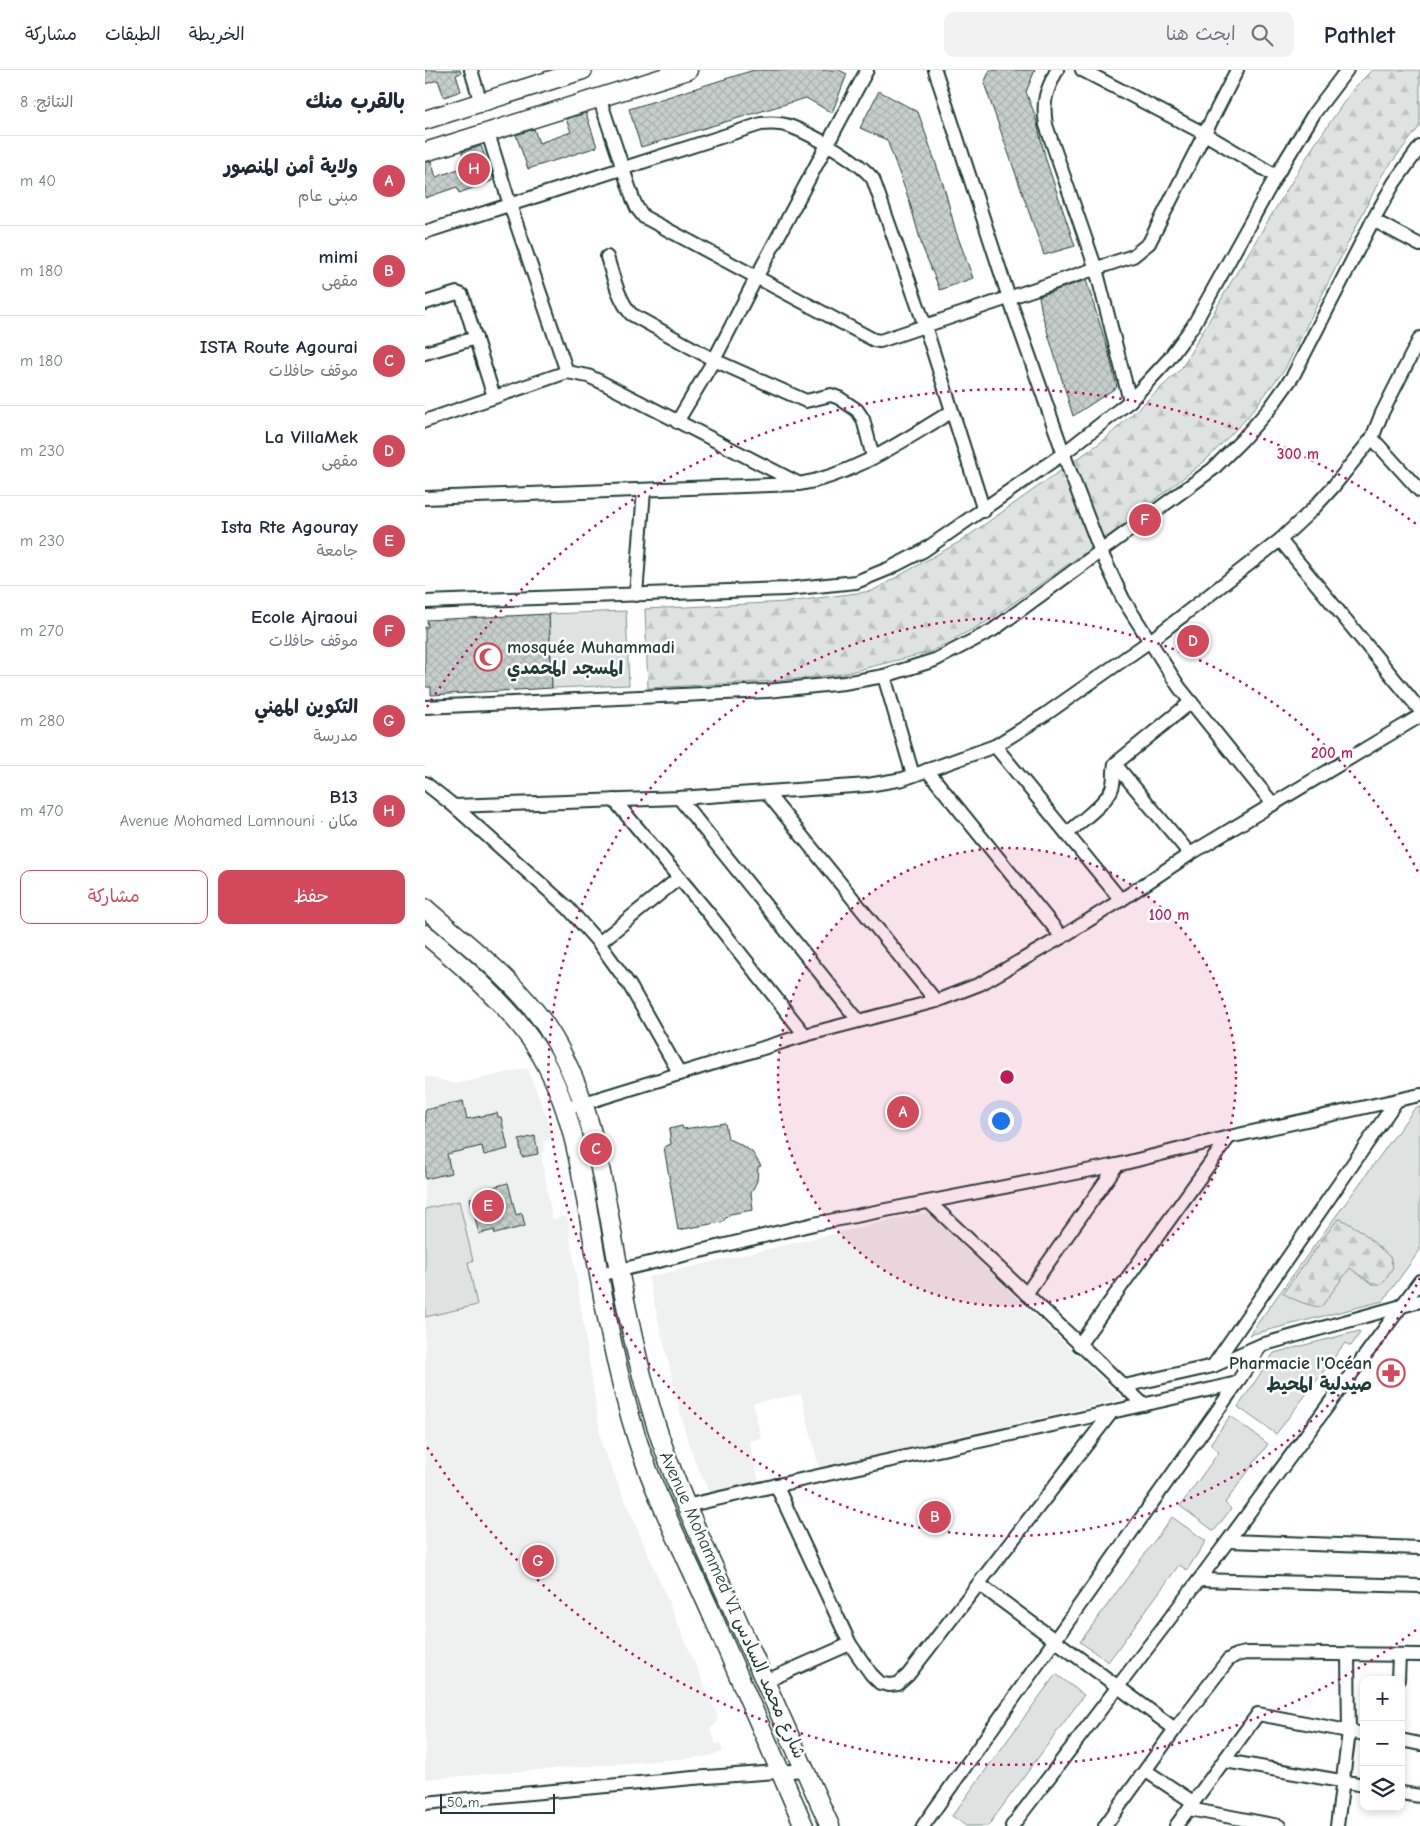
<!DOCTYPE html>
<html lang="ar">
<meta charset="utf-8">
<style>
body{margin:0;font-family:"Comic Neue","Playpen Sans Arabic",sans-serif;background:#f2f2f3;color:#1f2937;direction:rtl}
.controls{position:absolute;right:15px;bottom:15px;display:grid;overflow:hidden;border-radius:10px;box-shadow:0 2px 8px #0003}
.controls button{width:45px;height:45px;display:grid;place-items:center;padding:0;border:0;border-bottom:1px solid #e0e1e3;background:#fff;color:#1f2937;font:25px sans-serif}
.scale{position:absolute;left:15px;bottom:12px;width:115px;box-sizing:border-box;padding-left:5px;border:2px solid #1f3d34;border-top:0;font-size:14px;line-height:18px;white-space:nowrap;color:#1f3d34;-webkit-text-stroke:4px #fff;paint-order:stroke}
.you{position:absolute;left:575px;top:1050px;width:18px;height:18px;margin:-12px;border:4px solid #fff;border-radius:50%;background:#1a73e8;box-shadow:0 0 0 8px #1a73e833}
.badge{display:grid;place-items:center;width:32px;height:32px;border-radius:50%;background:#d1495b;color:#fff;font-size:16px;font-weight:700}
.pin{position:absolute;translate:-50% -50%;border:2px solid #fff;box-shadow:0 1px 5px #0006}
.list{margin:0;padding:0;list-style:none}
h2{display:flex;justify-content:space-between;align-items:center;height:65px;margin:0;padding:0 20px;font-size:21px}
h2 small{font-size:16px;font-weight:400;color:#747a83}
.list li{display:grid;grid-template-columns:32px 1fr auto;gap:15px;align-items:center;box-sizing:border-box;height:90px;padding:0 20px;border-top:1px solid #e0e1e3}
.list b{display:block;font-size:19px;white-space:nowrap}
.list p{margin:0;font-size:16px;white-space:nowrap;color:#747a83}
.list em{font-size:16px;font-style:normal;color:#747a83}
.actions{display:flex;gap:10px;padding:15px 20px}
.actions a{flex:1;padding:11px 0;border:1px solid #d1495b;border-radius:10px;text-align:center;font-size:18px;color:#d1495b}
.actions .main{background:#d1495b;color:#fff}
.icon{flex:none;width:28px;height:28px;fill:none;stroke:currentColor;stroke-width:2;stroke-linecap:round;stroke-linejoin:round}
.map{position:relative;flex:none;width:995px;height:1756px;overflow:hidden;direction:ltr}
header{display:flex;align-items:center;gap:30px;box-sizing:border-box;height:70px;padding:0 25px;background:#fff;border-bottom:1px solid #e0e1e3}
header strong{font-size:24px}
nav{display:flex;gap:28px;margin-inline-start:auto;font-size:18px}
.search{width:350px;height:45px;background:#f2f2f3;display:flex;align-items:center;gap:12px;box-sizing:border-box;padding:0 18px;border-radius:10px;color:#747a83;font-size:19px}
main{display:flex}
aside{flex:1;background:#fff}
.map>svg:first-child{display:block}
.built{fill:#eef1f0}
.green{fill:#dee3e2;stroke:#7e908b}
.forest{fill:url(#forest-firs);stroke:#7e908b}
.building{fill:url(#building-cross-hatch);stroke:#1f3d34}
.lines{fill:none;stroke-linecap:round;stroke-linejoin:round}
.street-casing{stroke:#1f3d34;stroke-width:16}
.secondary-casing{stroke:#1f3d34;stroke-width:21}
.street{stroke:#fff;stroke-width:12}
.secondary{stroke:#fff;stroke-width:18}
.ring{fill:none;stroke:#c2185b;stroke-width:2.5;stroke-dasharray:2.5 5}
.labels{text-anchor:middle;stroke-width:5;stroke-linejoin:round;paint-order:stroke}
.poi-label{font-size:18px;font-weight:bold;fill:#1f3d34;stroke:#fff;text-anchor:start}
.street-label{font-size:18px;fill:#1f3d34;stroke:#fff}
.centre{fill:#c2185b;stroke:#fff;stroke-width:2.5}
.ring-label{font-size:15px;text-anchor:middle;font-weight:bold;fill:#c2185b;stroke:#fff;stroke-width:5;stroke-linejoin:round;paint-order:stroke}
</style>
<header>
<strong>Pathlet</strong>
<div class="search"><svg class="icon" aria-label="search" viewBox="0 0 24 24"><circle cx="10" cy="10" r="6"/><path d="M15 15l6 6"/></svg>ابحث هنا</div>
<nav><a>الخريطة</a><a>الطبقات</a><a>مشاركة</a></nav>
</header>
<main>
<div class="map">
<svg width="995" height="1756" viewBox="0 0 995 1756">
<defs>
<pattern id="forest-firs" width="22" height="20" patternUnits="userSpaceOnUse" patternTransform="scale(1.25)"><rect width="22" height="20" fill="#dee3e2"/><path d="M5 1l3.5 6h-7zM16 11l3.5 6h-7z" fill="#bec4c2"/></pattern>
<pattern id="building-cross-hatch" width="8" height="8" patternUnits="userSpaceOnUse" patternTransform="scale(1.25)"><rect width="8" height="8" fill="#c7cfcc"/><path d="M0 0l8 8M0 8l8-8" fill="none" stroke="#aab3b0"/></pattern>
</defs>
<rect width="100%" height="100%" fill="#fff"/>
<filter id="ink" filterUnits="userSpaceOnUse"><feTurbulence type="fractalNoise" baseFrequency=".02" numOctaves="2"/><feDisplacementMap in="SourceGraphic" scale="10" xChannelSelector="R" yChannelSelector="G"/><feConvolveMatrix kernelMatrix="1 2 1 2 8 2 1 2 1" color-interpolation-filters="sRGB"/></filter>
<g filter="url(#ink)">
<g class="built">
<path d="M102 998 124 1052 127 1069 118 1071 120 1082 116 1083 127 1149 142 1146 177 1376 292 1645V1653L285 1659 291 1674 295 1673 298 1682 279 1687 0 1709V1006L31 1014Z"/>
<path d="M502 1142 698 1329 394 1398 376 1324 328 1333 336 1368 324 1371 334 1411 284 1422 270 1391 259 1358 223 1207Z"/>
</g>
<g class="green">
<path d="M201 541 204 615 127 618 124 544Z"/>
<path d="M995 1037V1180L958 1231 824 1265 990 1038Z"/>
<path d="M34 1131 48 1191 43 1192 52 1235 0 1247V1139Z"/>
<path d="M934 1261 935 1263 926 1276 920 1273 851 1364 813 1337 849 1283Z"/>
<path d="M805 1346 843 1374 800 1433 806 1439 789 1461 755 1436 794 1382 785 1374Z"/>
<path d="M747 1447 781 1471 762 1500 754 1495 683 1592 655 1572Z"/>
<path d="M631 1604 659 1625 563 1756H541L527 1746Z"/>
</g>
<g class="forest">
<path d="M947 0H995V56L957 105 860 299 821 349 780 391 686 464 563 551 505 582 417 604 352 611 223 618 220 539 363 532 447 521 536 471 679 370 756 299 812 202 886 80 928 19Z"/>
<path d="M916 1149 935 1160 965 1187 968 1197 957 1214H947L925 1198 896 1237C884 1236 868 1230 858 1223L912 1150Z"/>
</g>
<g class="building">
<path d="M0 0H35L36 3 31 5 36 21 19 27 13 10 0 14Z"/>
<path d="M329 0H414L422 4 407 43 381 28 216 77 204 39Z"/>
<path d="M565 0H610L601 22 610 45 621 90 650 176 619 185 559 13Z"/>
<path d="M454 21 493 42 519 117 531 162 548 208 515 220 497 176 484 130 462 70 435 58Z"/>
<path d="M161 43 172 77 103 99 91 65 109 59 114 73 129 68 146 62 141 49Z"/>
<path d="M56 76 69 110 34 123 32 117 0 128V92L6 91 11 107 42 96 37 82Z"/>
<path d="M661 210 683 280 692 317 648 346 617 244 614 226Z"/>
<path d="M124 544 127 618 6 625V617H0V557H3L2 550Z"/>
<path d="M38 1031 42 1049 72 1043 73 1047H76L83 1079 59 1085 57 1076 22 1084 26 1103 0 1109V1040Z"/>
<path d="M300 1053 303 1069 313 1073 327 1082 336 1096 333 1097 332 1111 326 1123 328 1140 305 1144 297 1152 253 1160 239 1077 246 1074 244 1059 257 1056 258 1059Z"/>
<path d="M110 1066 113 1084 97 1087 94 1070Z"/>
<path d="M83 1113 91 1145 97 1143 100 1156 70 1164 69 1160 54 1164 45 1128 61 1124 60 1119Z"/>
</g>
<g class="lines">
<g class="street-casing">
<g id="street">
<path d="M46 0 56 33"/>
<path d="M510 0 584 228 644 399 676 482 698 529 754 617 848 734"/>
<path d="M632 0C621 21 617 31 621 55L671 199 705 331"/>
<path d="M657 0 780 64 851 106"/>
<path d="M174 27 208 129 212 138 219 147 449 270 455 271 708 186 724 173 812 0"/>
<path d="M63 63 85 135 142 302"/>
<path d="M948 150 995 175"/>
<path d="M0 162 336 54C347 53 357 53 367 57 390 66 433 90 448 109L500 256 559 441"/>
<path d="M182 187C188 206 193 228 206 244L289 290 381 331 406 325 414 328 432 340 438 349 448 387"/>
<path d="M0 233 32 223 37 225 69 327"/>
<path d="M0 283 51 268"/>
<path d="M0 351 142 302 163 306 174 311 373 413"/>
<path d="M252 352 289 290 331 208 442 0"/>
<path d="M947 368 995 421"/>
<path d="M0 428 374 414C430 405 478 370 526 342"/>
<path d="M855 470 995 640"/>
<path d="M211 525 219 420"/>
<path d="M0 532 362 519 431 512 463 499 498 481 639 383 705 331 743 290 768 256 851 106 890 42 922 0"/>
<path d="M459 606 488 705"/>
<path d="M0 637 342 621 419 613 459 606 510 590 568 560 788 399 817 370 845 338 868 306 948 150 969 113 995 77"/>
<path d="M570 676 696 830"/>
<path d="M690 694 765 784"/>
<path d="M502 700 637 867"/>
<path d="M0 713 29 736 143 838 174 873 205 916 255 1004"/>
<path d="M342 723 511 931"/>
<path d="M254 728 433 950"/>
<path d="M189 730 281 840 380 965"/>
<path d="M29 736 254 728 443 715 478 709 570 676 621 644 725 571 855 470 887 440 908 417 947 368 957 343 995 268"/>
<path d="M642 764C654 752 682 733 687 718 690 710 688 702 690 694L766 632"/>
<path d="M174 873 254 808"/>
<path d="M140 1039 380 965 511 931 555 914 637 867 696 830 765 784 995 646"/>
<path d="M504 1132 719 1335"/>
<path d="M174 1205 389 1154 692 1095 804 1067 995 1025"/>
<path d="M601 1224 692 1095"/>
<path d="M654 1275 804 1067"/>
<path d="M788 1296 972 1030"/>
<path d="M699 1316 788 1296 836 1275 995 1231"/>
<path d="M351 1415 425 1574 446 1604 455 1613 464 1615 473 1614 483 1605 686 1343"/>
<path d="M261 1436C444 1393 629 1357 812 1313"/>
<path d="M803 1471 995 1478"/>
<path d="M774 1510 995 1516"/>
<path d="M554 1514 750 1659"/>
<path d="M973 1610 974 1585"/>
<path d="M341 1611 425 1574"/>
<path d="M976 1670 995 1674"/>
<path d="M800 1691 939 1715"/>
<path d="M721 1701 768 1732"/>
<path d="M976 1723 995 1726"/>
<path d="M0 1733 268 1708 380 1700"/>
<path d="M764 1739 854 1756"/>
<path d="M498 1756 812 1313 836 1275"/>
<path d="M587 1756 774 1510 995 1211"/>
<path d="M680 1756 750 1659 803 1590 811 1585 821 1583 995 1585"/>
<path d="M751 1756 833 1644 939 1664"/>
<path d="M912 1756 924 1662 923 1585"/>
</g>
</g>
<g class="secondary-casing">
<g id="secondary">
<path d="M0 50 158 0"/>
<path d="M0 82 263 0"/>
<path d="M0 838C41 874 91 911 121 956 171 1032 177 1114 194 1200 204 1252 215 1305 231 1355 250 1416 278 1473 304 1531 338 1606 372 1681 405 1756"/>
<path d="M0 864C40 898 82 933 111 977 149 1036 157 1108 169 1176 180 1240 192 1306 212 1369 231 1428 259 1482 284 1538 316 1610 347 1683 379 1756"/>
</g>
</g>
<use href="#street" class="street"/>
<use href="#secondary" class="secondary"/>
</g>
</g>
<circle cx="582" cy="1007" r="229" fill="#c2185b" fill-opacity=".12"/>
<g class="ring">
<circle cx="582" cy="1007" r="229"/>
<path d="M995 1208A459 459 0 1 1 995 806"/>
<path d="M991 1560A688 688 0 0 1 2 1377M2 637A688 688 0 0 1 991 454"/>
</g>
<defs>
<g id="mosque-ring" transform="scale(1.4375)"><circle r="9.5" fill="#fff" stroke="#d1495b" stroke-width="1.5"/><path d="M3.5-4.9A6 6 0 1 0 3.5 4.9A5 5 0 1 1 3.5-4.9Z" fill="#d1495b"/></g>
<g id="pharmacy-ring" transform="scale(1.4375)"><circle r="9.5" fill="#fff" stroke="#d1495b" stroke-width="1.5"/><path d="M-2-6h4v4h4v4h-4v4h-4v-4h-4v-4h4Z" fill="#d1495b"/></g>
</defs>
<g fill-rule="evenodd">
<use href="#mosque-ring" x="63" y="587"/>
<use href="#pharmacy-ring" x="966" y="1303"/>
</g>
<g class="labels">
<g class="poi-label">
<text x="82" y="583">mosquée Muhammadi<tspan x="82" dy="21">المسجد المحمدي</tspan></text>
<text x="947" y="1299" text-anchor="end">Pharmacie l'Océan<tspan x="947" dy="21">صيدلية المحيط</tspan></text>
</g>
<g class="street-label">
<text transform="translate(308 1535) rotate(66)" y="6">Avenue Mohammed VI شارع محمد السادس</text>
</g>
</g>
<circle cx="582" cy="1007" r="8" class="centre"/>
<g class="ring-label">
<text x="873" y="389">300 m</text>
<text x="907" y="688">200 m</text>
<text x="744" y="850">100 m</text>
</g>
</svg>
<div class="controls">
<button>+</button>
<button>−</button>
<button><svg class="icon" aria-label="layers" viewBox="0 0 24 24"><path d="M12 4l9 5-9 5-9-5zM3 14l9 5 9-5"/></svg></button>
</div>
<div class="scale">50 m</div>
<div class="you"></div>
<div class="pin badge" style="left:478px;top:1042px">A</div>
<div class="pin badge" style="left:510px;top:1447px">B</div>
<div class="pin badge" style="left:171px;top:1079px">C</div>
<div class="pin badge" style="left:768px;top:571px">D</div>
<div class="pin badge" style="left:63px;top:1136px">E</div>
<div class="pin badge" style="left:720px;top:450px">F</div>
<div class="pin badge" style="left:113px;top:1491px">G</div>
<div class="pin badge" style="left:49px;top:99px">H</div>
</div>
<aside>
<h2>بالقرب منك<small>النتائج: 8</small></h2>
<ul class="list">
<li><span class="badge">A</span><div><b>ولاية أمن المنصور</b><p>مبنى عام</p></div><em>40 m</em></li>
<li><span class="badge">B</span><div><b>mimi</b><p>مقهى</p></div><em>180 m</em></li>
<li><span class="badge">C</span><div><b>ISTA Route Agourai</b><p>موقف حافلات</p></div><em>180 m</em></li>
<li><span class="badge">D</span><div><b>La VillaMek</b><p>مقهى</p></div><em>230 m</em></li>
<li><span class="badge">E</span><div><b>Ista Rte Agouray</b><p>جامعة</p></div><em>230 m</em></li>
<li><span class="badge">F</span><div><b>Ecole Ajraoui</b><p>موقف حافلات</p></div><em>270 m</em></li>
<li><span class="badge">G</span><div><b>التكوين المهني</b><p>مدرسة</p></div><em>280 m</em></li>
<li><span class="badge">H</span><div><b>B13</b><p>مكان · Avenue Mohamed Lamnouni</p></div><em>470 m</em></li>
</ul>
<div class="actions"><a class="main">حفظ</a><a>مشاركة</a></div>
</aside>
</main>
